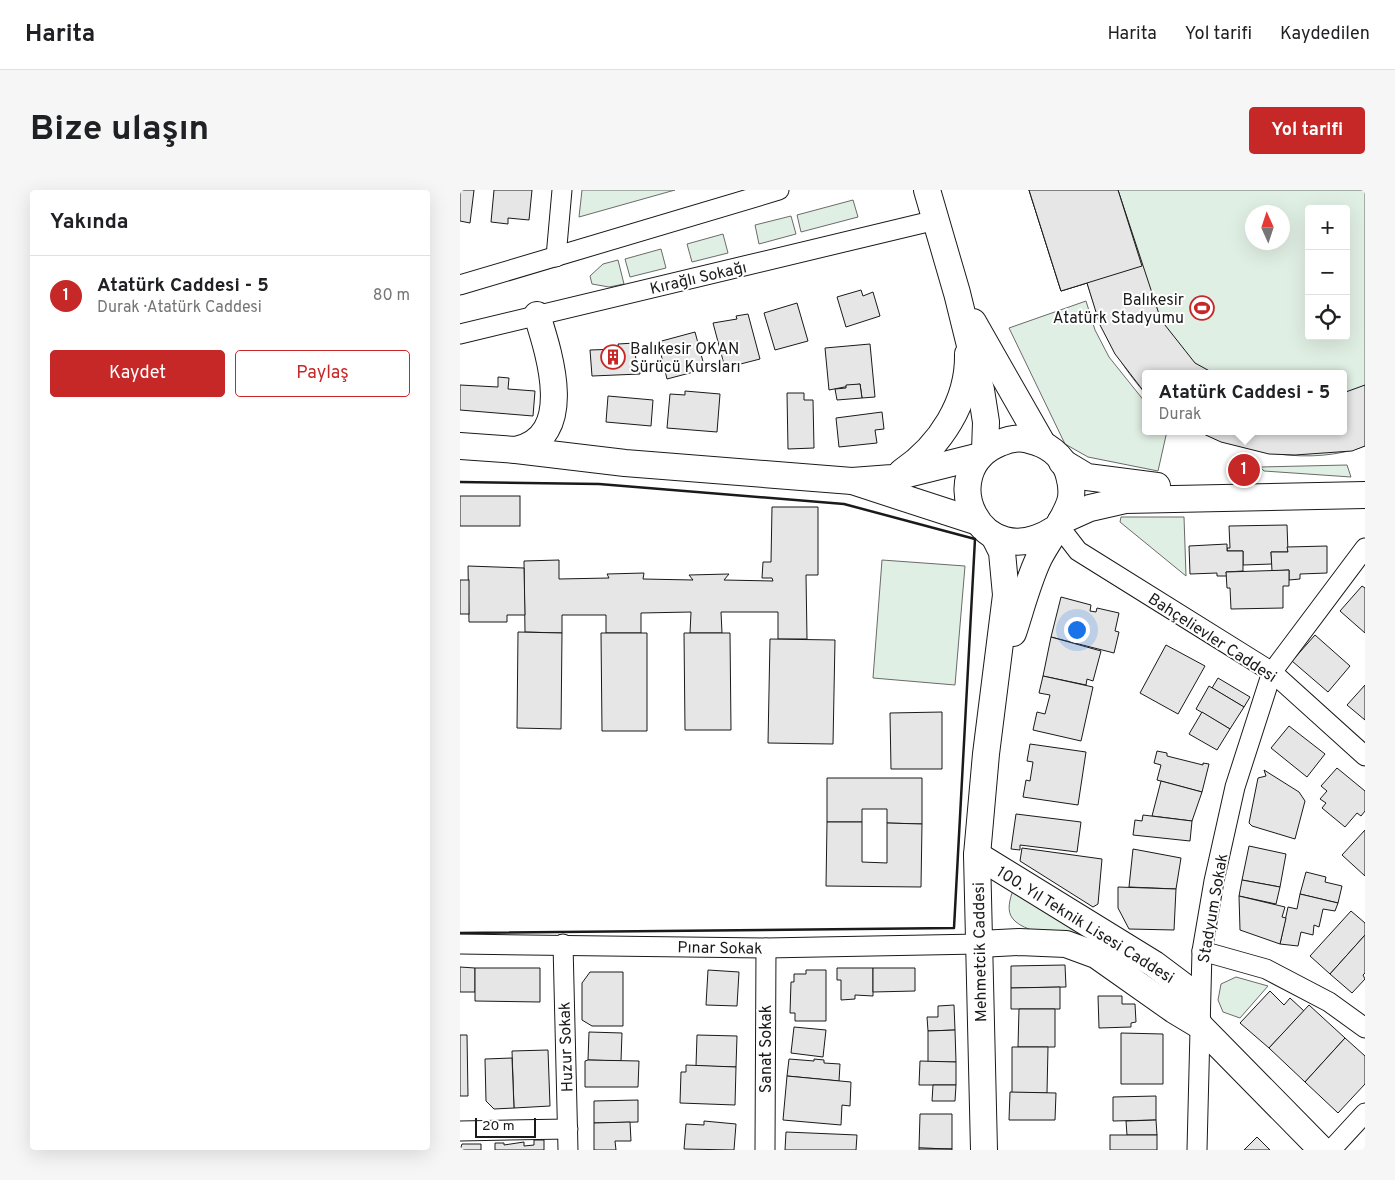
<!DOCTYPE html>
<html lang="tr">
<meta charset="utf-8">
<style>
body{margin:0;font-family:Overpass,sans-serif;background:#f6f6f6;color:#202124}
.controls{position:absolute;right:15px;top:15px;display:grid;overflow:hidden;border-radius:5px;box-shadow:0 5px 20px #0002}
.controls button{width:45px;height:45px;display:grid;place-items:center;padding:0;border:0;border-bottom:1px solid #e0e0e0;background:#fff;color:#202124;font:25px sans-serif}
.compass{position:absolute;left:785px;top:15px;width:45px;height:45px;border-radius:50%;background:#fff;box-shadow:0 5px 20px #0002;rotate:357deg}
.scale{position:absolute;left:15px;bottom:12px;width:61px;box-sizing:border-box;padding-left:5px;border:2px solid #1a1a1a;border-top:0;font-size:14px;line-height:18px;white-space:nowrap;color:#1a1a1a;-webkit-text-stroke:4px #fff;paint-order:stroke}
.you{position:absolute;left:616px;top:439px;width:18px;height:18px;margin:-12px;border:4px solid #fff;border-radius:50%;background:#1a73e8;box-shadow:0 0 0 8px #1a73e833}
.badge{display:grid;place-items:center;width:32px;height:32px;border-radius:50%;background:#c62828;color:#fff;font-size:16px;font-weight:700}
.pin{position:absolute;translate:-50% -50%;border:2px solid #fff;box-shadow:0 1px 5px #0006}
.popup{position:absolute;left:682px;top:180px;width:205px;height:65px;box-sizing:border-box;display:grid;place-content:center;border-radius:5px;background:#fff;filter:drop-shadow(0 1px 4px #0005);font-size:16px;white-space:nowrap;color:#757577}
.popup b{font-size:19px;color:#202124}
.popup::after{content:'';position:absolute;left:50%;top:100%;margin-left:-10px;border:10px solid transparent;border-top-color:#fff}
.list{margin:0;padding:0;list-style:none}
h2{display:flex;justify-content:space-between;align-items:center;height:65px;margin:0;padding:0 20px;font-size:21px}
h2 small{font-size:16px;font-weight:400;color:#757577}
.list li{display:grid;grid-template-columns:32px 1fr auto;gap:15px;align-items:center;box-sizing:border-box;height:80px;padding:0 20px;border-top:1px solid #e0e0e0}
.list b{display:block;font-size:19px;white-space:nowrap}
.list p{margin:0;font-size:16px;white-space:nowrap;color:#757577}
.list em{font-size:16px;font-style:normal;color:#757577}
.actions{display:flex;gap:10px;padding:15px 20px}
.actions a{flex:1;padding:11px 0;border:1px solid #c62828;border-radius:5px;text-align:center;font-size:18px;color:#c62828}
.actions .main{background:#c62828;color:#fff}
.icon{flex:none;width:28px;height:28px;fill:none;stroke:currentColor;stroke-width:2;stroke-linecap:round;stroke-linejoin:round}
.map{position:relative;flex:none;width:905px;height:960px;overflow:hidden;border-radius:5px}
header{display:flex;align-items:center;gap:30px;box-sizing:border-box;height:70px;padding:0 25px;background:#fff;border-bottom:1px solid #e0e0e0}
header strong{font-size:24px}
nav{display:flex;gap:28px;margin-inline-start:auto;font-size:18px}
.intro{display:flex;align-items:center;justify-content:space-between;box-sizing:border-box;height:120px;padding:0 30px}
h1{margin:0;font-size:35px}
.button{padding:12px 22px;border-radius:5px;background:#c62828;color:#fff;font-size:18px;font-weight:700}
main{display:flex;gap:30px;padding:0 30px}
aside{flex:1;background:#fff;border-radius:5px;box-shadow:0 5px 20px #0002}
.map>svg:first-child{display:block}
.green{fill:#e0efe3;stroke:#6a6a6a;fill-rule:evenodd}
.building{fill:#e6e6e6;stroke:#1a1a1a}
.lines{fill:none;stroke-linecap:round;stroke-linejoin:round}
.minor-casing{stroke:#1a1a1a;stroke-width:21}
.secondary-casing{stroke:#1a1a1a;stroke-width:28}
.minor{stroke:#fff;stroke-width:19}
.secondary{stroke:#fff;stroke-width:26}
.wall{stroke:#1a1a1a;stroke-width:2.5}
.labels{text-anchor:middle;stroke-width:4;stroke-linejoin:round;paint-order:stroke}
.street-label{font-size:16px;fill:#1a1a1a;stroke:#fff}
.poi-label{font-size:16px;fill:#1a1a1a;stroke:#fff;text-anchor:end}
</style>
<header>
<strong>Harita</strong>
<nav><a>Harita</a><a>Yol tarifi</a><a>Kaydedilen</a></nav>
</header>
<div class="intro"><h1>Bize ulaşın</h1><a class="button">Yol tarifi</a></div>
<main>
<aside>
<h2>Yakında<small></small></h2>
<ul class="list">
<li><span class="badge">1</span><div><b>Atatürk Caddesi - 5</b><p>Durak · Atatürk Caddesi</p></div><em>80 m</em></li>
</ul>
<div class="actions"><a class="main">Kaydet</a><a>Paylaş</a></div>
</aside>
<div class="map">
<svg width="905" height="960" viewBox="0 0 905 960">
<rect width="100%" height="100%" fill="#fff"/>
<g class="green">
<path d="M122 0H215L119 27Z"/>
<path d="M569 0H905V256C850 276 789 263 737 241H883V184H685V203C654 168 641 137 627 93L601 101ZM849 19H886V146H849ZM792 22H822V52H792Z"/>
<path d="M393 10 398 27 341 42 337 25Z"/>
<path d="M331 26 336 44 299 54 295 35Z"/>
<path d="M263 44 268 63 232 72 227 54Z"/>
<path d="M201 59 206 78 170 87 165 69Z"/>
<path d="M158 70 164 94 149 97 132 94 130 86 143 74Z"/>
<path d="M626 111 635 140 649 167 685 212V241H707L698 281 628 267 605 254 549 138Z"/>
<path d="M887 275 891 287 804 281 800 277Z"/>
<path d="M661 327H724L726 386 660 332Z"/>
<path d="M422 370 505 376 495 495 413 488Z"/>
<path d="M553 700 639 752C618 748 567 746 553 729 546 721 550 709 553 700Z"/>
<path d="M776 787 808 796 780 828 763 822 758 810 761 794Z"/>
</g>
<g class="building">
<path d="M0 0H14L10 33 0 31Z"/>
<path d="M34 0H72L69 30 48 28V34L31 32Z"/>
<path d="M569 0H658L701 130 735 173 755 184H685V203L655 164 640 135 627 93 601 101Z"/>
<path d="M569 0H658L682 76 601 101Z"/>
<path d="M401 100 403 106 413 102 420 126 386 137 377 107Z"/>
<path d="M337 113 348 151 315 160 304 123Z"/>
<path d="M288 124 300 169 265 178 253 133 277 129 276 126Z"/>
<path d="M235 142 245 179 207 189 198 152Z"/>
<path d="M175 153 176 175H180V184L132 186 130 160 159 159 158 154Z"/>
<path d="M410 154 415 207 402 208 400 194 369 200 365 158Z"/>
<path d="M38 187 49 188 48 199 75 201 73 226 0 220V195L38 197Z"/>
<path d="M400 194 402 208 377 210 375 199 386 198V195Z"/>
<path d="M905 195V256L892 261 835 265 809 264 761 252 737 241H883V203Z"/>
<path d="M225 201 260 204 257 242 207 238 210 204 225 205Z"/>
<path d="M327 203H344V210H353L354 258 328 259Z"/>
<path d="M148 206 193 210 191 236 146 232Z"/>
<path d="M422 222 424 239 415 240 417 253 379 257 376 228Z"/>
<rect x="0" y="306" width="60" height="30"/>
<path d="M312 317H358V385H346L347 449H318V422H261L262 443H230L231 422 181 423V443H146V425H102V443L65 442 64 371 99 370V389L149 388 147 384 184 383 183 389 233 390 229 385 269 384 264 390 313 391 312 388H302L303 372H311Z"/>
<path d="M827 335 828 362H811L812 374 783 375V361H767V358H770L769 336Z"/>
<path d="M767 354V361H783V381L766 382 767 386H757V383L730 384 729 356Z"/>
<path d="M867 356V383L840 384V389L829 390V380L812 381 811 362H828L827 357Z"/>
<path d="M8 376 64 378 65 425H47V432H9Z"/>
<path d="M829 380V396H823V418L771 419 770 398H767L766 382Z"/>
<rect x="0" y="390" width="9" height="34"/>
<path d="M902 396 905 398V443L880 421Z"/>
<path d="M601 407 631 415 630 421 636 422 637 418 659 423 655 441 659 442 654 463 591 447Z"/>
<path d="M58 442 102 443 101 539 57 538Z"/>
<path d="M141 443H187V541H142Z"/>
<path d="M224 443H270L271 540H225Z"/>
<path d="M855 445 890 476 868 502 832 471Z"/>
<path d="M591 447 641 461 633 491 627 489 626 495 583 486Z"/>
<path d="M310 449 375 450 373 554 308 553Z"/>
<path d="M706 455 745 476 718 524 680 503Z"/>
<path d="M583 486 633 497 621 551 573 540 577 522 585 524 590 505 579 503Z"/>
<path d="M758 488 790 507 784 517 752 498Z"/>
<path d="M905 495V530L887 515Z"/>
<path d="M749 496 784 517 770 539 736 519Z"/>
<path d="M482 522V579H431L430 523Z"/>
<path d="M742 522 770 539 757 560 729 544Z"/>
<path d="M829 536 865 564 847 587 811 558Z"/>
<path d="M570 554 626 562 618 615 563 607 566 590 570 591 573 572 567 571Z"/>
<path d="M697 561 707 563V566L743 575V573L749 574 742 602 697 590 701 575 694 573Z"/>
<path d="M877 578 905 601V621L901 626 897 623 885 637 862 618 866 613 860 609 867 601 861 596Z"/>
<path d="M804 580 839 602 845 611 835 649 792 636 789 633 798 588 806 586Z"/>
<path d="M367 588H462V634L427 633V619H402V632H367Z"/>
<path d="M701 591 742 602 732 631 692 626Z"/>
<path d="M556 624 621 632 617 662 560 655V660L551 659Z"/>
<path d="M683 625 732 631 730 651 673 645 675 630 682 631Z"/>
<path d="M367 632H402V672L427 673V633L462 634 461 697 366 696Z"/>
<path d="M905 640V686L882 665Z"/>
<path d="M789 656 826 664 820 697 782 690Z"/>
<path d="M562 658 642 669 638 714 633 717 560 671Z"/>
<path d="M673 659 721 668 716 699 669 697Z"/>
<path d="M846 682 866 687 865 692 882 696 878 713 840 704Z"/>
<path d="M782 690 820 697 816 714 779 706Z"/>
<path d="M658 697 716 699 714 740 669 739 658 718Z"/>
<path d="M840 704 878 713 875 721 863 719 859 737 854 735 853 745 841 742 838 756 820 754 828 717 837 719Z"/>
<path d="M779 706 825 717 822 727 826 728 820 754 780 740Z"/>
<path d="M891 721 905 733V745L870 784 850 766Z"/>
<path d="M905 745V783L903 785 905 789 892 803 870 784Z"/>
<path d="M605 775 606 797 551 798V776Z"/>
<path d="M0 777 15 778V802H0Z"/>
<path d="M15 778H80V812L15 811Z"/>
<path d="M377 778H413V806L395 805V809L381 810V790H377Z"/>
<path d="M413 778H455V801L413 802Z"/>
<path d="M248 780 279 782 277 816 246 815Z"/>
<path d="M346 780H366V831H335V823H330L331 792H334V784H346Z"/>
<path d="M130 782H163V836H132L122 830V793Z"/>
<path d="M600 797V819H551V798Z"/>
<path d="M810 801 824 815 830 808 844 821 809 858 780 833Z"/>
<path d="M638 806H662V814H675L676 832 671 833V837L639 838Z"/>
<path d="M494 815 495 840 468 841 467 827H478V816Z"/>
<path d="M849 815 885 848 845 892 809 858Z"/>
<path d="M559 819H595V857H558Z"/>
<path d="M334 837 366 840 363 867 331 863Z"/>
<path d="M495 840 496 872H468V841Z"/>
<path d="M129 842 162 843 161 871 128 870Z"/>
<path d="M661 843 703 844V894H661Z"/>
<path d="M0 845H7L8 906H0Z"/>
<path d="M237 845 277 846 276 877 236 876Z"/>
<path d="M885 848 905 866V894L878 923 845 892Z"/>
<path d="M552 857H588L587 903H552Z"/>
<path d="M88 860 90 916 54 918 52 861Z"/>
<path d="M52 868 54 918 34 919 26 911 25 869Z"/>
<path d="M329 869 354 871V869L364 870V873L380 874 379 891 327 886Z"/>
<path d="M128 870 179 871 178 897H125V871Z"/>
<path d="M460 871 496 872V895H459Z"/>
<path d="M226 875 276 877 275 915 220 913 221 882H226Z"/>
<path d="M327 886 391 892 390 916 382 915 381 935 323 930Z"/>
<path d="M473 895H496L495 911H472Z"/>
<path d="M550 902 596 903 595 930H549Z"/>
<path d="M696 906V930L653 931V907Z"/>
<path d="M178 910V932L134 933V911Z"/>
<path d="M460 924H492V959L459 958Z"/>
<path d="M696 930 697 945H667L666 931Z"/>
<path d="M244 931 276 934 274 960 224 959 226 934 244 935Z"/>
<path d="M170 932 171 951H155L156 960H134V933Z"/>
<path d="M326 942 397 945 396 960H325Z"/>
<rect x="650" y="945" width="47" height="15"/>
<path d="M797 947 810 960H784Z"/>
<path d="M74 950H84V960H35V953H44V955L64 952V956L74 955Z"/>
<path d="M2 954H21V960H0Z"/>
<path d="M459 958 492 959V960H459Z"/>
</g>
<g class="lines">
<g class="minor-casing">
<g id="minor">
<path d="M96 67 102 0"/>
<path d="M0 95 319 0"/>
<path d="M0 144 476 30"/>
<path d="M598 335 618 361 812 482 905 566"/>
<path d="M0 754 306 758 519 754"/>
<path d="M103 754 108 960"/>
<path d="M742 761 806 779 869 812 905 838"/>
<path d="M0 941 108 939"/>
<path d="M305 960 306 758"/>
<path d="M737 960 742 761 754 691 775 597 812 482 905 358"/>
<path d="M871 960 905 923"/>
</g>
</g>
<g class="secondary-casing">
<g id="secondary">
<path d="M467 0 497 103 521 200 526 232 525 261"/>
<path d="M513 132 582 253"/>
<path d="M0 256 56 260 165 273 392 291"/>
<path d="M56 260C116 247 90 166 77 125"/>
<path d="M602 272 627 287 697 296"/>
<path d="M442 282C480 256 509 212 508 164"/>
<path d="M601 331 630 318 665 310 905 305"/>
<path d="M518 332 392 291 432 288 520 266"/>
<path d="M553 443C561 419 568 391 579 368 588 350 604 331 610 312 613 302 611 292 608 282 602 265 587 254 569 250 560 247 549 249 540 253 473 280 519 388 595 339"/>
<path d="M517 665 694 774 726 798 739 835"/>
<path d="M519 754 559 752 606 754 636 765 714 820 739 835 862 960"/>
<path d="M524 960 517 665 526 564 546 405 542 362 534 346"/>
</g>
</g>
<use href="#minor" class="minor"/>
<use href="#secondary" class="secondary"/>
<path class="wall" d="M0 292 139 294 384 314 515 349 494 738 0 743"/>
</g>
<defs>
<g id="stadium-ring" transform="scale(1.25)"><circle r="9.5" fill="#fff" stroke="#c62828" stroke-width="1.5"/><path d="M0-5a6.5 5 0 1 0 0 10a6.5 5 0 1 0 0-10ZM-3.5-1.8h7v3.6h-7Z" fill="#c62828"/></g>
<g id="building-ring" transform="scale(1.25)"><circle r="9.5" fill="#fff" stroke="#c62828" stroke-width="1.5"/><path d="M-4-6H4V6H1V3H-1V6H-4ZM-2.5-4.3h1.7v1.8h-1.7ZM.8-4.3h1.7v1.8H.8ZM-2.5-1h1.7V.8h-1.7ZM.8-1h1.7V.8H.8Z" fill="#c62828"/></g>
</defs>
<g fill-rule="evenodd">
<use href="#stadium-ring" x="742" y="118"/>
<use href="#building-ring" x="153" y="167"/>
</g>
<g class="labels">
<g class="street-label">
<text transform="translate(238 87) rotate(-13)" y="6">Kırağlı Sokağı</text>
<text transform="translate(753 447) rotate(33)" y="6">Bahçelievler Caddesi</text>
<text transform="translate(752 718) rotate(-80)" y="6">Stadyum Sokak</text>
<text transform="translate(626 734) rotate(32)" y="6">100. Yıl Teknik Lisesi Caddesi</text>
<text transform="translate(260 757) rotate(1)" y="6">Pınar Sokak</text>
<text transform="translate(519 762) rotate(-91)" y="6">Mehmetcik Caddesi</text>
<text transform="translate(105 857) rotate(-92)" y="6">Huzur Sokak</text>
<text transform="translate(305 859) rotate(-90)" y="6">Sanat Sokak</text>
</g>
<g class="poi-label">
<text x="724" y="115">Balıkesir<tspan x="724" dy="18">Atatürk Stadyumu</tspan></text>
<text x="170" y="164" text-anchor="start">Balıkesir OKAN<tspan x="170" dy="18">Sürücü Kursları</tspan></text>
</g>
</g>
</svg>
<div class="controls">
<button>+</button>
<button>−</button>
<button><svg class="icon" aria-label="locate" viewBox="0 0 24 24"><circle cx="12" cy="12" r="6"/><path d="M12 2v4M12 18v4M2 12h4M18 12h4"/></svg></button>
</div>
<svg class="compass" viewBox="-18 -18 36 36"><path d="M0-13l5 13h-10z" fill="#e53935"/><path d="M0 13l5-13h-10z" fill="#757577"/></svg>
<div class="scale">20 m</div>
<div class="you"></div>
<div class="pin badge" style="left:784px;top:280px">1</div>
<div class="popup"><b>Atatürk Caddesi - 5</b>Durak</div>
</div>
</main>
